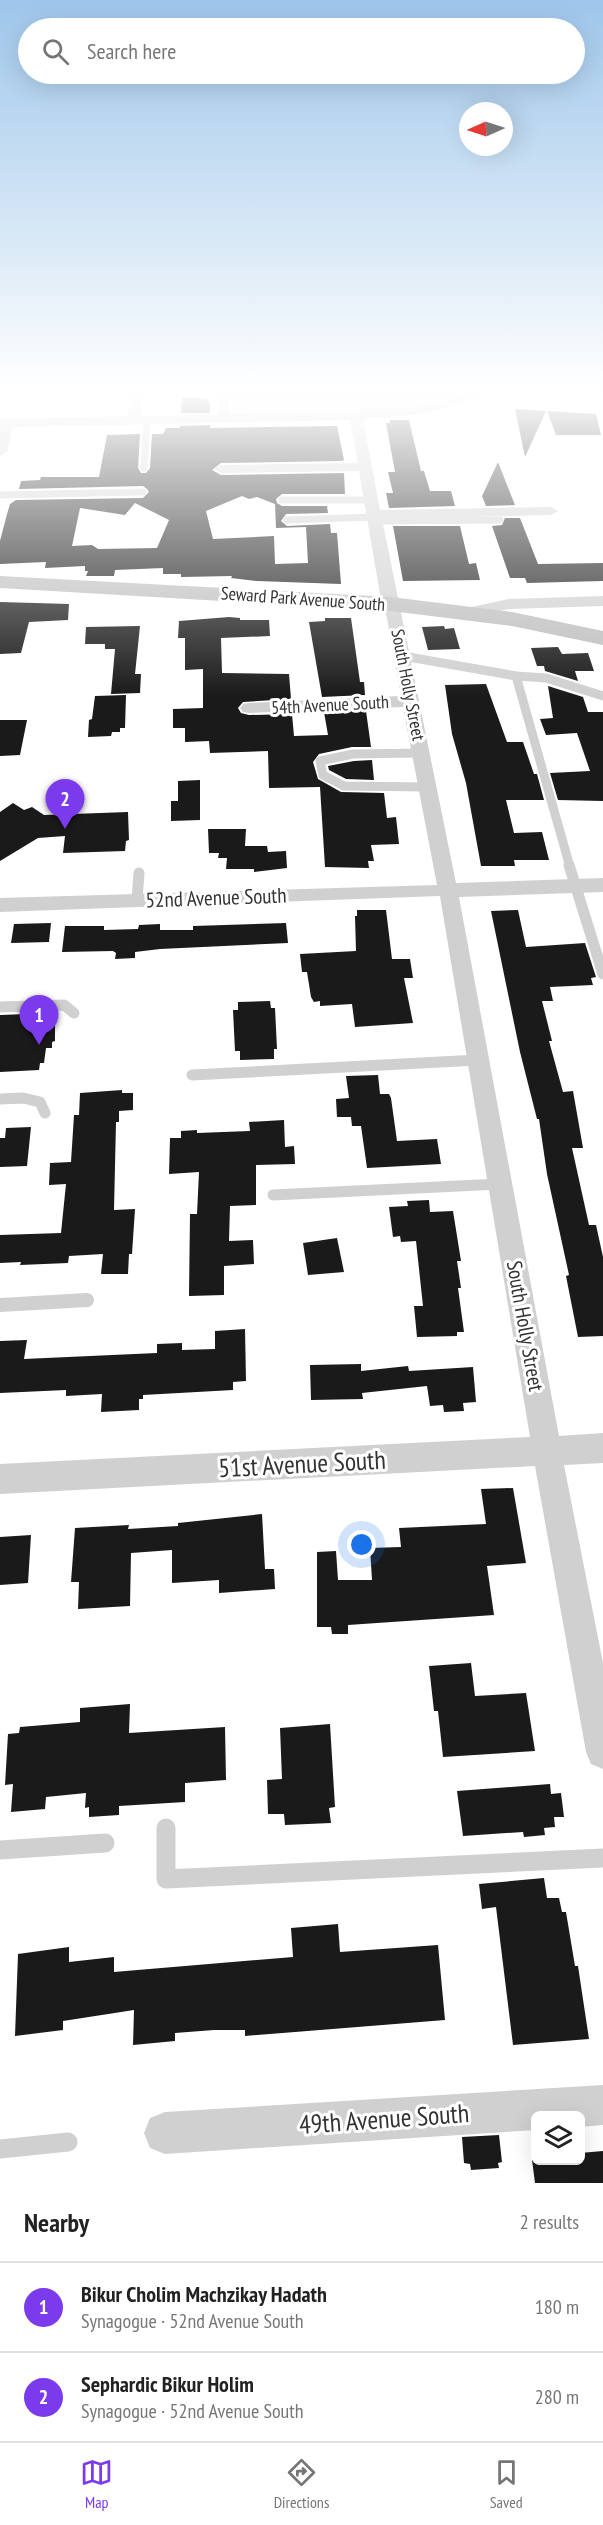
<!DOCTYPE html>
<meta charset="utf-8">
<style>
body{margin:0;font-family:"PT Sans Narrow",sans-serif;background:#f2f2f2;color:#222}
.controls{position:absolute;right:18px;bottom:18px;display:grid;overflow:hidden;border-radius:9px;box-shadow:0 6px 24px #0002}
.controls button{width:54px;height:54px;display:grid;place-items:center;padding:0;border:0;border-bottom:2px solid #e0e0e0;background:#fff;color:#222;font:30px sans-serif}
.compass{position:absolute;left:459px;top:102px;width:54px;height:54px;border-radius:50%;background:#fff;box-shadow:0 6px 24px #0002;rotate:267deg}
.you{position:absolute;left:362px;top:1545px;width:21px;height:21px;margin:-15px;border:4px solid #fff;border-radius:50%;background:#1a73e8;box-shadow:0 0 0 9px #1a73e833}
.badge{display:grid;place-items:center;width:39px;height:39px;border-radius:50%;background:#7c3aed;color:#fff;font-size:20px;font-weight:700}
.pin{position:absolute;translate:-50% -50px;filter:drop-shadow(0 2px 3px #0008)}
.pin::after{content:'';position:absolute;top:32px;width:21px;height:18px;background:inherit;clip-path:polygon(0 0,100% 0,50% 100%)}
.list{margin:0;padding:0;list-style:none}
h2{display:flex;justify-content:space-between;align-items:center;height:78px;margin:0;padding:0 24px;font-size:26px}
h2 small{font-size:20px;font-weight:400;color:#767676}
.list li{display:grid;grid-template-columns:39px 1fr auto;gap:18px;align-items:center;box-sizing:border-box;height:90px;padding:0 24px;border-top:2px solid #e0e0e0}
.list b{display:block;font-size:22px;white-space:nowrap}
.list p{margin:0;font-size:20px;white-space:nowrap;color:#767676}
.list em{font-size:20px;font-style:normal;color:#767676}
.icon{flex:none;width:33px;height:33px;fill:none;stroke:currentColor;stroke-width:2;stroke-linecap:round;stroke-linejoin:round}
.map{position:relative;flex:none;width:603px;height:2183px;overflow:hidden}
.search{position:absolute;background:#fff;box-shadow:0 6px 24px #0002;left:18px;right:18px;top:18px;height:66px;display:flex;align-items:center;gap:15px;box-sizing:border-box;padding:0 21px;border-radius:33px;color:#767676;font-size:22px}
.sheet{height:258px;background:#fff}
nav{display:flex;justify-content:space-around;align-items:center;box-sizing:border-box;height:84px;border-top:2px solid #e0e0e0;background:#fff;font-size:16px;color:#767676}
nav a{display:grid;justify-items:center;gap:3px}
nav .on{color:#7c3aed}
.map>svg:first-child{display:block}
.green{fill:#e6ecdf}
.building{fill:#1a1a1a;fill-rule:evenodd}
.lines{fill:none;stroke-linecap:round;stroke-linejoin:round}
.lane-far4{stroke:#d0d0d0;stroke-width:7}
.lane-far3{stroke:#d0d0d0;stroke-width:9}
.lane-far2{stroke:#d0d0d0;stroke-width:11}
.lane-far1{stroke:#d0d0d0;stroke-width:14}
.lane{stroke:#d0d0d0;stroke-width:19}
.street{fill:#d0d0d0;fill-rule:evenodd}
.secondary{fill:#bdbdbd;fill-rule:evenodd}
.labels{text-anchor:middle;stroke-width:6;stroke-linejoin:round;paint-order:stroke}
.far-street-label{font-size:18px;fill:#333;stroke:#fff}
.street-label{font-size:21px;fill:#333;stroke:#fff}
.near-street-label{font-size:26px;fill:#333;stroke:#fff}
</style>
<div class="map">
<svg width="603" height="2183" viewBox="0 0 603 2183">
<rect width="100%" height="100%" fill="#fff"/>
<path class="green" d="M232 391H472C397 422 312 414 232 415Z"/>
<g class="building">
<path d="M182 398H207V401L210 403V413H181Z"/>
<path d="M515 409 546 411 525 457Z"/>
<path d="M547 411 596 414 601 435H556Z"/>
<path d="M390 420H409L421 471H424L430 491H451L455 506 389 508 386 493H393L388 472H395L386 423H390Z"/>
<path d="M210 425V428L337 426 344 460 342 461 221 463 212 470 221 475 344 473 345 494H282L276 499 277 503 282 506H327L328 513 286 514 281 521 287 526 330 524 331 533H337L341 584 257 581 231 578 232 576 181 577V574H163V568L115 570 114 576H86L88 571H85V566L45 568 46 562 0 564V541L7 514 10 504 16 500 143 498 149 492 147 489 143 486 19 489 21 481 40 480 41 477H99L107 435 140 434 138 468 141 473H146L150 468 152 434H163L166 428H180V426ZM242 496 249 499 257 497 275 504 276 528 306 527 308 563 275 564 274 536 213 539 206 511ZM135 503 169 520 157 548 98 549 92 545 72 546 80 508 125 515Z"/>
<path d="M498 462 509 490 515 505 486 506 482 496Z"/>
<path d="M505 518H520L538 564 603 563V581L527 583 525 578H510L492 526 502 525Z"/>
<path d="M393 526H460L469 564 476 563 480 580 403 581Z"/>
<path d="M0 602 69 604 68 620 29 622 21 653 0 654Z"/>
<path d="M229 617 240 618V620H269L270 636 221 638 222 673 289 674 291 699 243 702 238 708 241 713 249 715 292 714 294 736 328 735 324 712 366 711 371 747H352L319 754 313 762 318 779 341 792 384 793 387 818 396 817 399 844 371 845 374 861H368L369 868 325 867 320 787 269 788 268 751 210 753 209 741 185 742V728H173V709L203 708V669L185 670V638H178L179 621Z"/>
<path d="M325 618H351L360 682H364L365 695 322 697 309 622 325 621Z"/>
<path d="M140 626 135 674H141L140 693 111 694 115 649H105V644H85L86 627Z"/>
<path d="M444 626 445 629 454 628 460 649 428 650 422 627Z"/>
<path d="M558 647 562 654 588 653 594 671H575L578 681 545 671 544 666H537L531 648Z"/>
<path d="M486 684 507 742H523L534 774H537L544 800H506L514 833 542 832 549 860H514L515 866H481L466 783 452 734 445 685Z"/>
<path d="M548 686 583 697 588 712H603V801L558 800 550 773 590 771 577 733 546 735 540 719 553 718Z"/>
<path d="M126 695 125 728H120V732H112L111 736 88 737 89 720 92 719 95 696Z"/>
<path d="M0 720H27L20 755 0 756Z"/>
<path d="M372 760 374 780 346 779 329 770 328 766 354 761Z"/>
<path d="M200 780V820L171 821V801H178V781Z"/>
<path d="M13 803 24 810 32 807 44 815 128 812 129 840 126 841 125 851 63 853 65 836 38 838 0 861V812Z"/>
<path d="M208 829H246L245 846H267L268 852 286 851 287 868 254 872V869H226L227 858H218L219 853H209Z"/>
<path d="M357 910H386L392 959H410L413 978H404L413 1023 355 1027 352 1004 320 1006V1001L314 1002 311 997 307 972H302L300 954 356 951 355 916H357Z"/>
<path d="M518 910 526 947 585 943 596 977 591 978 593 985 550 987 553 1001H542L552 1041H549L563 1092 573 1091 583 1148H572L589 1225H596L603 1257V1336L578 1337 566 1276 569 1275 547 1174 539 1119H537L520 1052 491 911Z"/>
<path d="M51 923 49 942 11 943 14 924Z"/>
<path d="M286 923 288 943 160 949 135 952V958L115 959 116 953 113 951 62 952 65 926H104V930L138 929 139 925 160 924V930H193V926Z"/>
<path d="M270 1001 271 1008H275L277 1049H274V1059L240 1060V1051H235L233 1010H238V1002Z"/>
<path d="M55 1013V1041L52 1042V1048H46L44 1063H40L39 1070 0 1072V1015Z"/>
<path d="M378 1075 380 1094H389L391 1098 397 1141 437 1139 441 1164 367 1168 361 1126H352L351 1117H337L336 1099 349 1098 346 1076Z"/>
<path d="M122 1090V1093H133V1110L119 1111V1122H116L114 1210 135 1209 132 1254H129L128 1274H101L103 1254 69 1256 68 1263 20 1265 21 1262 0 1263V1235L61 1233 66 1184 49 1185 50 1163 71 1162 74 1115H79L80 1093Z"/>
<path d="M284 1120 285 1147 294 1146 295 1164 256 1165V1205L230 1206 229 1241 253 1240 254 1264 224 1266V1295L189 1296 190 1214H197L199 1172 169 1174 170 1138H181V1131L197 1130V1133L250 1131 249 1122Z"/>
<path d="M31 1127 27 1166 0 1167V1138H5L6 1128Z"/>
<path d="M429 1200 430 1212 453 1211 461 1261H457L461 1288H458L464 1332H457V1336L417 1337 414 1306H423L416 1241 401 1242 400 1236 393 1237 389 1207 408 1206 407 1201Z"/>
<path d="M337 1238 344 1272 308 1275 303 1243Z"/>
<path d="M245 1329 246 1381 233 1382V1390L143 1395V1399H139V1410L101 1412 102 1394 66 1396V1390L0 1393V1341L27 1340 24 1359 90 1356 157 1353V1344L182 1343V1350L215 1349V1331Z"/>
<path d="M361 1364V1371L408 1366 409 1371 473 1367 476 1402 463 1403 464 1411 444 1412 443 1405 430 1406 427 1386 362 1393 363 1399 311 1400 310 1365Z"/>
<path d="M513 1488 526 1563 487 1566 494 1615 348 1625V1634H332L331 1627H317V1552L336 1551 338 1580H372L370 1548 401 1547 399 1528 486 1524 481 1489Z"/>
<path d="M262 1514 265 1569H274L275 1589 219 1593V1580L172 1583V1550L131 1553 130 1606 78 1609 79 1582H71L75 1528 129 1525 128 1529 178 1526V1523Z"/>
<path d="M31 1535 28 1583 0 1585V1537Z"/>
<path d="M471 1663 475 1696 526 1693 535 1751 443 1757 438 1711H434L429 1666Z"/>
<path d="M130 1704 129 1733 225 1727 226 1780 185 1783V1802L119 1806V1815L89 1817V1807L85 1808 86 1793 46 1797 45 1809 11 1812 13 1784 5 1785 8 1734 19 1733 20 1727 80 1722V1708Z"/>
<path d="M330 1724 335 1807 329 1808 331 1823 285 1825 284 1814H268L267 1780 282 1779 280 1728Z"/>
<path d="M550 1784 551 1794 561 1793 564 1817H554L555 1827 544 1828 545 1835 524 1837 523 1832 463 1836 457 1791Z"/>
<path d="M544 1878 547 1898H559L562 1912H566L575 1966H578L589 2039 513 2045 496 1907 482 1909 479 1884Z"/>
<path d="M338 1924 340 1952 438 1945 445 2020 245 2036V2030H214L175 2033V2041L133 2045 134 2010 63 2021V2030L15 2036 18 1954 69 1947V1962L114 1957V1972L293 1957 291 1928Z"/>
<path d="M499 2135 502 2162 498 2163 499 2168 471 2170 470 2164 464 2163 462 2137Z"/>
<path d="M603 2151V2183H535L532 2160H580V2153Z"/>
</g>
<g class="lines">
<g class="lane-far4">
<path d="M144 468 147 419"/>
<path d="M0 495 143 492"/>
<path d="M282 500H371"/>
<path d="M287 520 374 517"/>
<path d="M375 521 500 520"/>
</g>
<g class="lane-far3">
<path d="M403 656 516 676 546 678 603 696"/>
<path d="M516 676 570 867"/>
<path d="M421 753 353 754 320 761 323 775 344 786 428 787"/>
</g>
<g class="lane-far2">
<path d="M569 865 603 974"/>
<path d="M137 900 139 873"/>
<path d="M0 1007 64 1005 74 1013"/>
<path d="M192 1075 478 1060"/>
<path d="M0 1099 23 1098 40 1102 45 1113"/>
<path d="M273 1195 500 1184"/>
</g>
<path class="lane-far1" d="M0 1305 87 1300"/>
<g class="lane">
<path d="M166 1828V1879L603 1858"/>
<path d="M0 1850 105 1843"/>
<path d="M0 2149 68 2142"/>
</g>
<g class="street">
<path d="M130 391H142L141 416 218 415V391H230V414L390 411 435 404 474 391H491L489 394C444 410 412 418 363 419L380 510 551 507 558 511 551 515 382 519 456 883 603 878V892L459 897 559 1436 603 1433V1463L564 1465 603 1663V1769L591 1764 586 1752 535 1466 0 1494V1464L530 1437 440 896 0 912V898L437 885 403 707 249 713 243 712 240 708 243 704 249 703 401 696 387 618 381 600 359 471 221 473 214 469 221 465 358 463 350 420 13 427 7 452 0 456V419L128 416Z"/>
<path d="M603 596V606L509 609 468 617 460 612 462 609 509 599Z"/>
<path d="M603 2085V2125L580 2127V2116H536V2130L165 2154 150 2148 144 2133 150 2118 165 2112Z"/>
</g>
<path class="secondary" d="M0 576 391 597 512 612 603 631V645L512 626 391 611 0 588Z"/>
</g>
<linearGradient id="sky" x2="0" y2="1"><stop stop-color="#9ec6ea"/><stop offset="0.56" stop-color="#fff"/><stop offset="1" stop-color="#fff" stop-opacity="0"/></linearGradient>
<rect width="603" height="696" fill="url(#sky)"/>
<g class="labels">
<g class="far-street-label">
<text transform="translate(303 599) rotate(4)" y="6">Seward Park Avenue South</text>
<text transform="translate(408 685) rotate(79)" y="6">South Holly Street</text>
<text transform="translate(330 705) rotate(-3)" y="6">54th Avenue South</text>
</g>
<g class="street-label">
<text transform="translate(216 898) rotate(-2)" y="7">52nd Avenue South</text>
<text transform="translate(525 1326) rotate(80)" y="7">South Holly Street</text>
</g>
<g class="near-street-label">
<text transform="translate(302 1464) rotate(-3)" y="9">51st Avenue South</text>
<text transform="translate(384 2119) rotate(-4)" y="9">49th Avenue South</text>
</g>
</g>
</svg>
<div class="controls">
<button><svg class="icon" aria-label="layers" viewBox="0 0 24 24"><path d="M12 4l9 5-9 5-9-5zM3 14l9 5 9-5"/></svg></button>
</div>
<svg class="compass" viewBox="-18 -18 36 36"><path d="M0-13l5 13h-10z" fill="#e53935"/><path d="M0 13l5-13h-10z" fill="#767676"/></svg>
<div class="you"></div>
<div class="pin badge" style="left:39px;top:1045px">1</div>
<div class="pin badge" style="left:65px;top:829px">2</div>
<div class="search"><svg class="icon" aria-label="search" viewBox="0 0 24 24"><circle cx="10" cy="10" r="6"/><path d="M15 15l6 6"/></svg>Search here</div>
</div>
<section class="sheet">
<h2>Nearby<small>2 results</small></h2>
<ul class="list">
<li><span class="badge">1</span><div><b>Bikur Cholim Machzikay Hadath</b><p>Synagogue · 52nd Avenue South</p></div><em>180 m</em></li>
<li><span class="badge">2</span><div><b>Sephardic Bikur Holim</b><p>Synagogue · 52nd Avenue South</p></div><em>280 m</em></li>
</ul>
</section>
<nav>
<a class="on"><svg class="icon" aria-label="map" viewBox="0 0 24 24"><path d="M3 6l6-2 6 2 6-2v14l-6 2-6-2-6 2zM9 4v14M15 6v14"/></svg>Map</a>
<a><svg class="icon" aria-label="directions" viewBox="0 0 24 24"><path d="M12 3l9 9-9 9-9-9zM9 14v-3h6M13 9l2 2-2 2"/></svg>Directions</a>
<a><svg class="icon" aria-label="saved" viewBox="0 0 24 24"><path d="M7 4h10v16l-5-4-5 4z"/></svg>Saved</a>
</nav>
